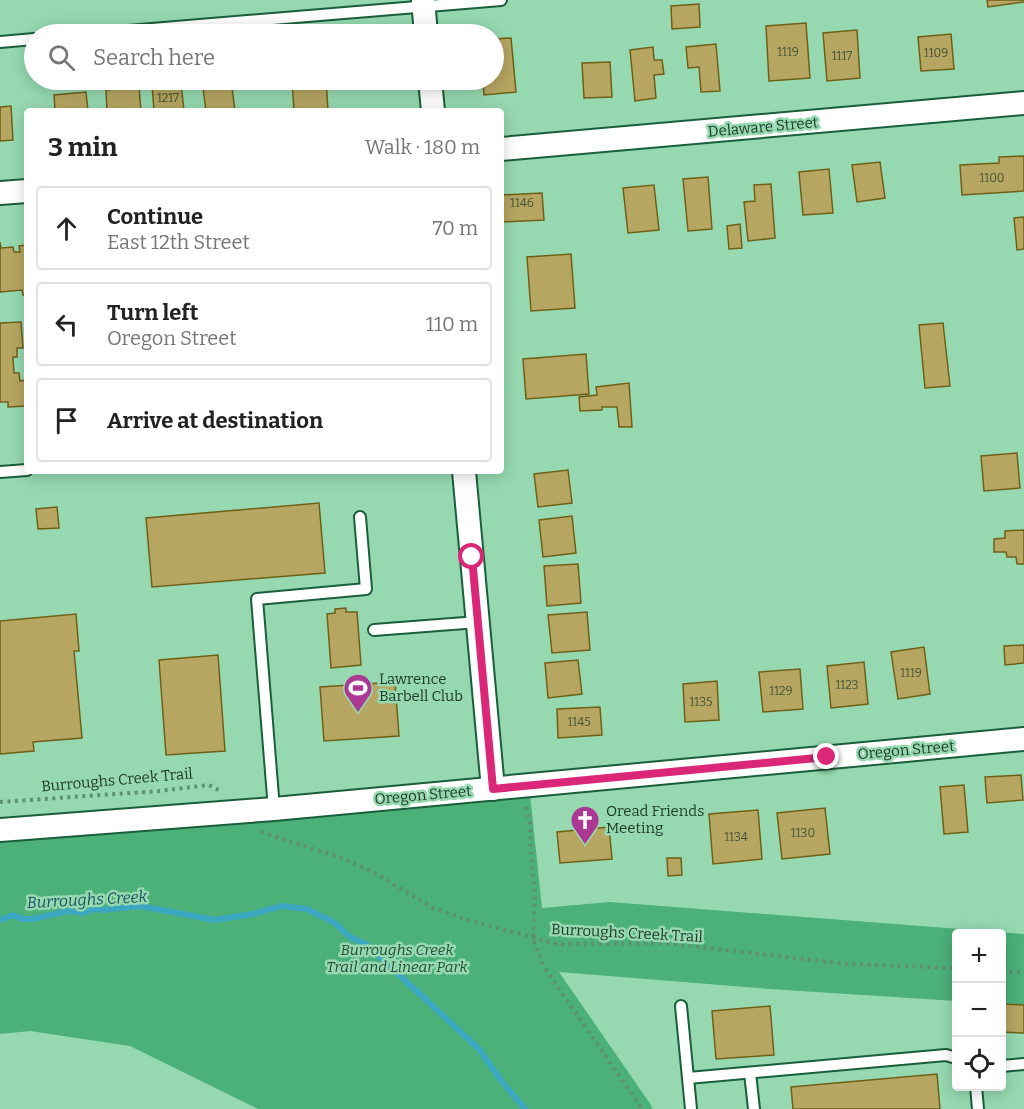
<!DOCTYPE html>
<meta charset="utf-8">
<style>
body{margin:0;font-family:Bitter,serif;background:#f6f6f6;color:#222}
.controls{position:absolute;right:18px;bottom:18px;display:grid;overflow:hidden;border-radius:6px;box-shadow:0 3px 15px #0003}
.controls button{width:54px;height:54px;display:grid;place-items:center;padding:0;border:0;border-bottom:2px solid #e0e0e0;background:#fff;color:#222;font:30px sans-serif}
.stop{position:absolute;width:18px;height:18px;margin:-14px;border:4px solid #db2777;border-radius:50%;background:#fff}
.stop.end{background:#db2777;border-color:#fff;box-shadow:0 2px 6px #0008}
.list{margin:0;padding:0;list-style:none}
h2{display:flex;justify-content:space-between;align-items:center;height:78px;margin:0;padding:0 24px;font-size:26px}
h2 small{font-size:20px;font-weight:400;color:#767676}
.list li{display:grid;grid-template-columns:39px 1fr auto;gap:18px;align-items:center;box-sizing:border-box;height:84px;margin:0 12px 12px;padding:0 12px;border:2px solid #e0e0e0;border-radius:6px}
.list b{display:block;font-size:22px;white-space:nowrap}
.list p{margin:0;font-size:20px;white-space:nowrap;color:#767676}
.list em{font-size:20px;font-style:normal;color:#767676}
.icon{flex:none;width:33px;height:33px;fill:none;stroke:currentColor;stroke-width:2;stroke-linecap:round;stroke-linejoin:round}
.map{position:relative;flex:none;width:1024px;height:1109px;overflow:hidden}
.search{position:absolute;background:#fff;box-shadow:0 3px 15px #0003;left:24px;top:24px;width:480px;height:66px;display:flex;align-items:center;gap:15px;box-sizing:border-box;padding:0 21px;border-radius:33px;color:#767676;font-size:22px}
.panel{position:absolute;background:#fff;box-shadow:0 3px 15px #0003;left:24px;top:108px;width:480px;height:366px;border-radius:6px}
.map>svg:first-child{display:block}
.green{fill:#4cb079}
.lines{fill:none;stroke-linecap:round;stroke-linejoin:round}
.stream{stroke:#3ca7c1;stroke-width:6}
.building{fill:#b6a662;stroke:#6f6018;stroke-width:1.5}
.lane-casing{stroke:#195f3b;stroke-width:14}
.street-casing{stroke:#195f3b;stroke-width:26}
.path{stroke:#5e8f71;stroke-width:4;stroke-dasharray:3 4.5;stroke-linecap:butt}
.lane{stroke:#fff;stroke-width:10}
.street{stroke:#fff;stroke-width:22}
.route{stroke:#db2777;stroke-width:8}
.labels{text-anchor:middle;stroke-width:5;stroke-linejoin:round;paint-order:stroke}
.number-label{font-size:12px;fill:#445437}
.street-label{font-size:15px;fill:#1e3929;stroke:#96d9b0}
.poi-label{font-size:15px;fill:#1e3929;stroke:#96d9b0;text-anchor:start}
.park-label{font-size:15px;font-style:italic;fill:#244e36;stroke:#96d9b0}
.water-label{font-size:16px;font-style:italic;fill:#1a5563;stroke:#96d9b0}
</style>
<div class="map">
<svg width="1024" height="1109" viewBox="0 0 1024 1109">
<rect width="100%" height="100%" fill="#96d9b0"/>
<path class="green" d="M530 794 542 908 610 902 1024 934V1005L1002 1004V934H956V1001L769 989 559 972 651 1105 652 1109H258L130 1046 30 1031 0 1034V839Z"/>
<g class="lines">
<path class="stream" d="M0 920 13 915 22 919H33L68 911 83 913 94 909 103 910 141 906 214 920 253 914 282 906 307 909 335 923 350 937 367 945 479 1049 503 1083 525 1109"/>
</g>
<g class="building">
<path d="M987 0H1024V2L988 7Z"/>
<path d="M699 4 700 27 672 29 671 6Z"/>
<path d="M806 23 810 78 769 81 766 26Z"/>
<path d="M857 30 860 78 827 81 823 33Z"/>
<path d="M951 34 954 69 921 71 918 37Z"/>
<path d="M511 38 516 92 484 95 483 80H494V39Z"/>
<path d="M716 44 720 91 701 92 699 67 688 68 686 47Z"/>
<path d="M653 47 654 60H662L664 74 654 75 656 98 635 101 630 50Z"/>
<path d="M610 62 612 97 584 98 582 63Z"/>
<path d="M202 80H231L235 111H206Z"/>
<path d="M292 80H326L328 110 294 111Z"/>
<path d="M181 83 184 111H154L152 85Z"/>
<path d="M139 87 141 111H107L106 90Z"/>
<path d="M86 92 88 111H55L54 95Z"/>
<path d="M11 106 13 140 0 141V107Z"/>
<path d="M1024 156V191L962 195 960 165 999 163V157Z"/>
<path d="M880 162 885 198 857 202 852 165Z"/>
<path d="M829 169 833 213 803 215 799 172Z"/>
<path d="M708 177 712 229 688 231 683 179Z"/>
<path d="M771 184 775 238 748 241 744 202 755 201 754 185Z"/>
<path d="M654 185 659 230 628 233 623 188Z"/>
<path d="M542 193 544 220 502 222 501 195Z"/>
<path d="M1024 217V249L1017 250 1014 218Z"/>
<path d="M740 224 742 248 729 249 727 226Z"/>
<path d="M0 242 1 248 13 247 14 252H20L19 246 27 245V295H23L22 290 0 292Z"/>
<path d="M571 254 575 308 531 311 527 257Z"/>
<path d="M21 322 23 348H17V357H13L14 373H19L20 381 25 380 27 406 8 407V402H0V323Z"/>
<path d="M943 323 950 386 925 388 919 325Z"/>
<path d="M586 354 589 394 526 399 523 359Z"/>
<path d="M629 383 632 427H619L617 407H602V410L580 411 579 397 597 395 596 387Z"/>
<path d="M1017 453 1020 488 984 491 981 456Z"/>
<path d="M568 470 572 503 538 507 534 474Z"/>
<path d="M319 503 325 573 152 587 146 518Z"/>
<path d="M57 507 59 528 38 529 36 509Z"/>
<path d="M572 516 576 553 543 557 539 520Z"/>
<path d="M1024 530V564H1017L1016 557H1007L1006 552H994V539L1005 538V531Z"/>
<path d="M578 564 581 603 547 606 544 566Z"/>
<path d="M346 608V612H357L361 665 331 668 327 614 335 613V609Z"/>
<path d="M587 612 590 650 552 653 548 615Z"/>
<path d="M76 614 79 651H74L82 738 33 742 34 751 0 754V621Z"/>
<path d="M1024 645V663L1005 665 1004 646Z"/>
<path d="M924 647 930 694 898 699 891 652Z"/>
<path d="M218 655 225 751 166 755 159 660Z"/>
<path d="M578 660 582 694 548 698 545 663Z"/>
<path d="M864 662 868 704 831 708 827 666Z"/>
<path d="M800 669 803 709 763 712 759 672Z"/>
<path d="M717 681 719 720 685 722 683 684Z"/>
<path d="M395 682 399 736 324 741 320 687Z"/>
<path d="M600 707 602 735 558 738 557 709Z"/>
<path d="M1021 775 1023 800 987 803 985 777Z"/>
<path d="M964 785 968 832 944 834 940 787Z"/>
<path d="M825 808 830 854 782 859 777 813Z"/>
<path d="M758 810 762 859 713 864 709 814Z"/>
<path d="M609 827 612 859 560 863 557 832Z"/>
<path d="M667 858H681L682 875 668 876Z"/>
<path d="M1002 1004 1024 1005V1033L1002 1032Z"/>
<path d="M770 1006 774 1055 716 1059 712 1011Z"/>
<path d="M937 1074 940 1109H793L791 1087Z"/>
</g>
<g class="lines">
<g class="lane-casing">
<g id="lane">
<path d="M92 34 501 0"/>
<path d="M0 42 34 39"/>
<path d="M0 472 27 470"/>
<path d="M374 630 478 622"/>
<path d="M274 809 257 599 366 589 360 517"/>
<path d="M681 1006 691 1109"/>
<path d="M1002 1066 1024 1064"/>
<path d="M750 1073 754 1109"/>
<path d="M688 1078 946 1055 956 1058"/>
<path d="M976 1086 978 1109"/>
</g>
</g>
<g class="street-casing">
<g id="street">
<path d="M423 0 426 34"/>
<path d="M430 80 433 111"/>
<path d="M501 149 1024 103"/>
<path d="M0 193 27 191"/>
<path d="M464 471 493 789"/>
<path d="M0 830 274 809 1024 739"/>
</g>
</g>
<g class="path">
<path d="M0 802 159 791 209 785 222 792"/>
<path d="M526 807 530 823 531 855 535 896 533 939 544 967 642 1109"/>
<path d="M261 832 342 858 373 872 433 908 468 920 557 944 665 943 846 964 956 968"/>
<path d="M1002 971 1024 973"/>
</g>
<use href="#lane" class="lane"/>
<use href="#street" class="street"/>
</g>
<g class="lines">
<path class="route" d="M472 557 493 789 827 757"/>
</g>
<defs>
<g id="stadium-pin" transform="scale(1.5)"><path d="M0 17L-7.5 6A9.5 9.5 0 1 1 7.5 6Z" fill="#ab3994" stroke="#96d9b0"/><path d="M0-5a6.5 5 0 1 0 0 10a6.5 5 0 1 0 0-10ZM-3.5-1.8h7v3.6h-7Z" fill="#fff"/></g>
<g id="church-pin" transform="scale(1.5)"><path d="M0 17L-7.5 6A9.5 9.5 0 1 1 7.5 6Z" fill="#ab3994" stroke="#96d9b0"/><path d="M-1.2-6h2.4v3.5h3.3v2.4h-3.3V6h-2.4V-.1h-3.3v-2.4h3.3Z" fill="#fff"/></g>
</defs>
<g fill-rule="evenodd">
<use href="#stadium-pin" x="358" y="688"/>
<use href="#church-pin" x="585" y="820"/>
</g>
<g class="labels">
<g class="number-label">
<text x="788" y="56">1119</text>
<text x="936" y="57">1109</text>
<text x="842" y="60">1117</text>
<text x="168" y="102">1217</text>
<text x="992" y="182">1100</text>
<text x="522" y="207">1146</text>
<text x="911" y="677">1119</text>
<text x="847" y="689">1123</text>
<text x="781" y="695">1129</text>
<text x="701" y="706">1135</text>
<text x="579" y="726">1145</text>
<text x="803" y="837">1130</text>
<text x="736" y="841">1134</text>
</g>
<g class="street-label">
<text transform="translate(763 127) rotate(-5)" y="5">Delaware Street</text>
<text transform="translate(906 750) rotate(-5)" y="5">Oregon Street</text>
<text transform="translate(117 780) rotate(-5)" y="5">Burroughs Creek Trail</text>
<text transform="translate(423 795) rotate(-5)" y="5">Oregon Street</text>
<text transform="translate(627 933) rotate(3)" y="5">Burroughs Creek Trail</text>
</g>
<g class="poi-label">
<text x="379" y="684">Lawrence<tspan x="379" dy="17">Barbell Club</tspan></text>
<text x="606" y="816">Oread Friends<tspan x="606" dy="17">Meeting</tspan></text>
</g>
<g class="park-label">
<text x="397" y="955">Burroughs Creek<tspan x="397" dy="17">Trail and Linear Park</tspan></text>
</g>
<g class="water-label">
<text transform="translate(87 899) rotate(-3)" y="6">Burroughs Creek</text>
</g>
</g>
</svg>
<div class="controls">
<button>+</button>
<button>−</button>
<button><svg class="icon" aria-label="locate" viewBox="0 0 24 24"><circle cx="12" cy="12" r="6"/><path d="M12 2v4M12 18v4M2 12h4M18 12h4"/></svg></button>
</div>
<div class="stop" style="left:472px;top:557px"></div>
<div class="stop end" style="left:827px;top:757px"></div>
<div class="search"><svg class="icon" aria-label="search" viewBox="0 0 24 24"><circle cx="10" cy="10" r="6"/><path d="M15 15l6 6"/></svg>Search here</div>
<section class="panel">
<h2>3 min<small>Walk · 180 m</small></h2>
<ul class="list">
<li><svg class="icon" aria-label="ahead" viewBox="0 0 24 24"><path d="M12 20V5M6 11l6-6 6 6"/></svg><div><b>Continue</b><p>East 12th Street</p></div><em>70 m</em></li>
<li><svg class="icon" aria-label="left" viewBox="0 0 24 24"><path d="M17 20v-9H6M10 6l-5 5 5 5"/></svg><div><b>Turn left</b><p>Oregon Street</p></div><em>110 m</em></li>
<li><svg class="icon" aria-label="arrive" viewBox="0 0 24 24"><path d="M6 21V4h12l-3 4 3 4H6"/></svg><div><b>Arrive at destination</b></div></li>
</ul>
</section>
</div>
